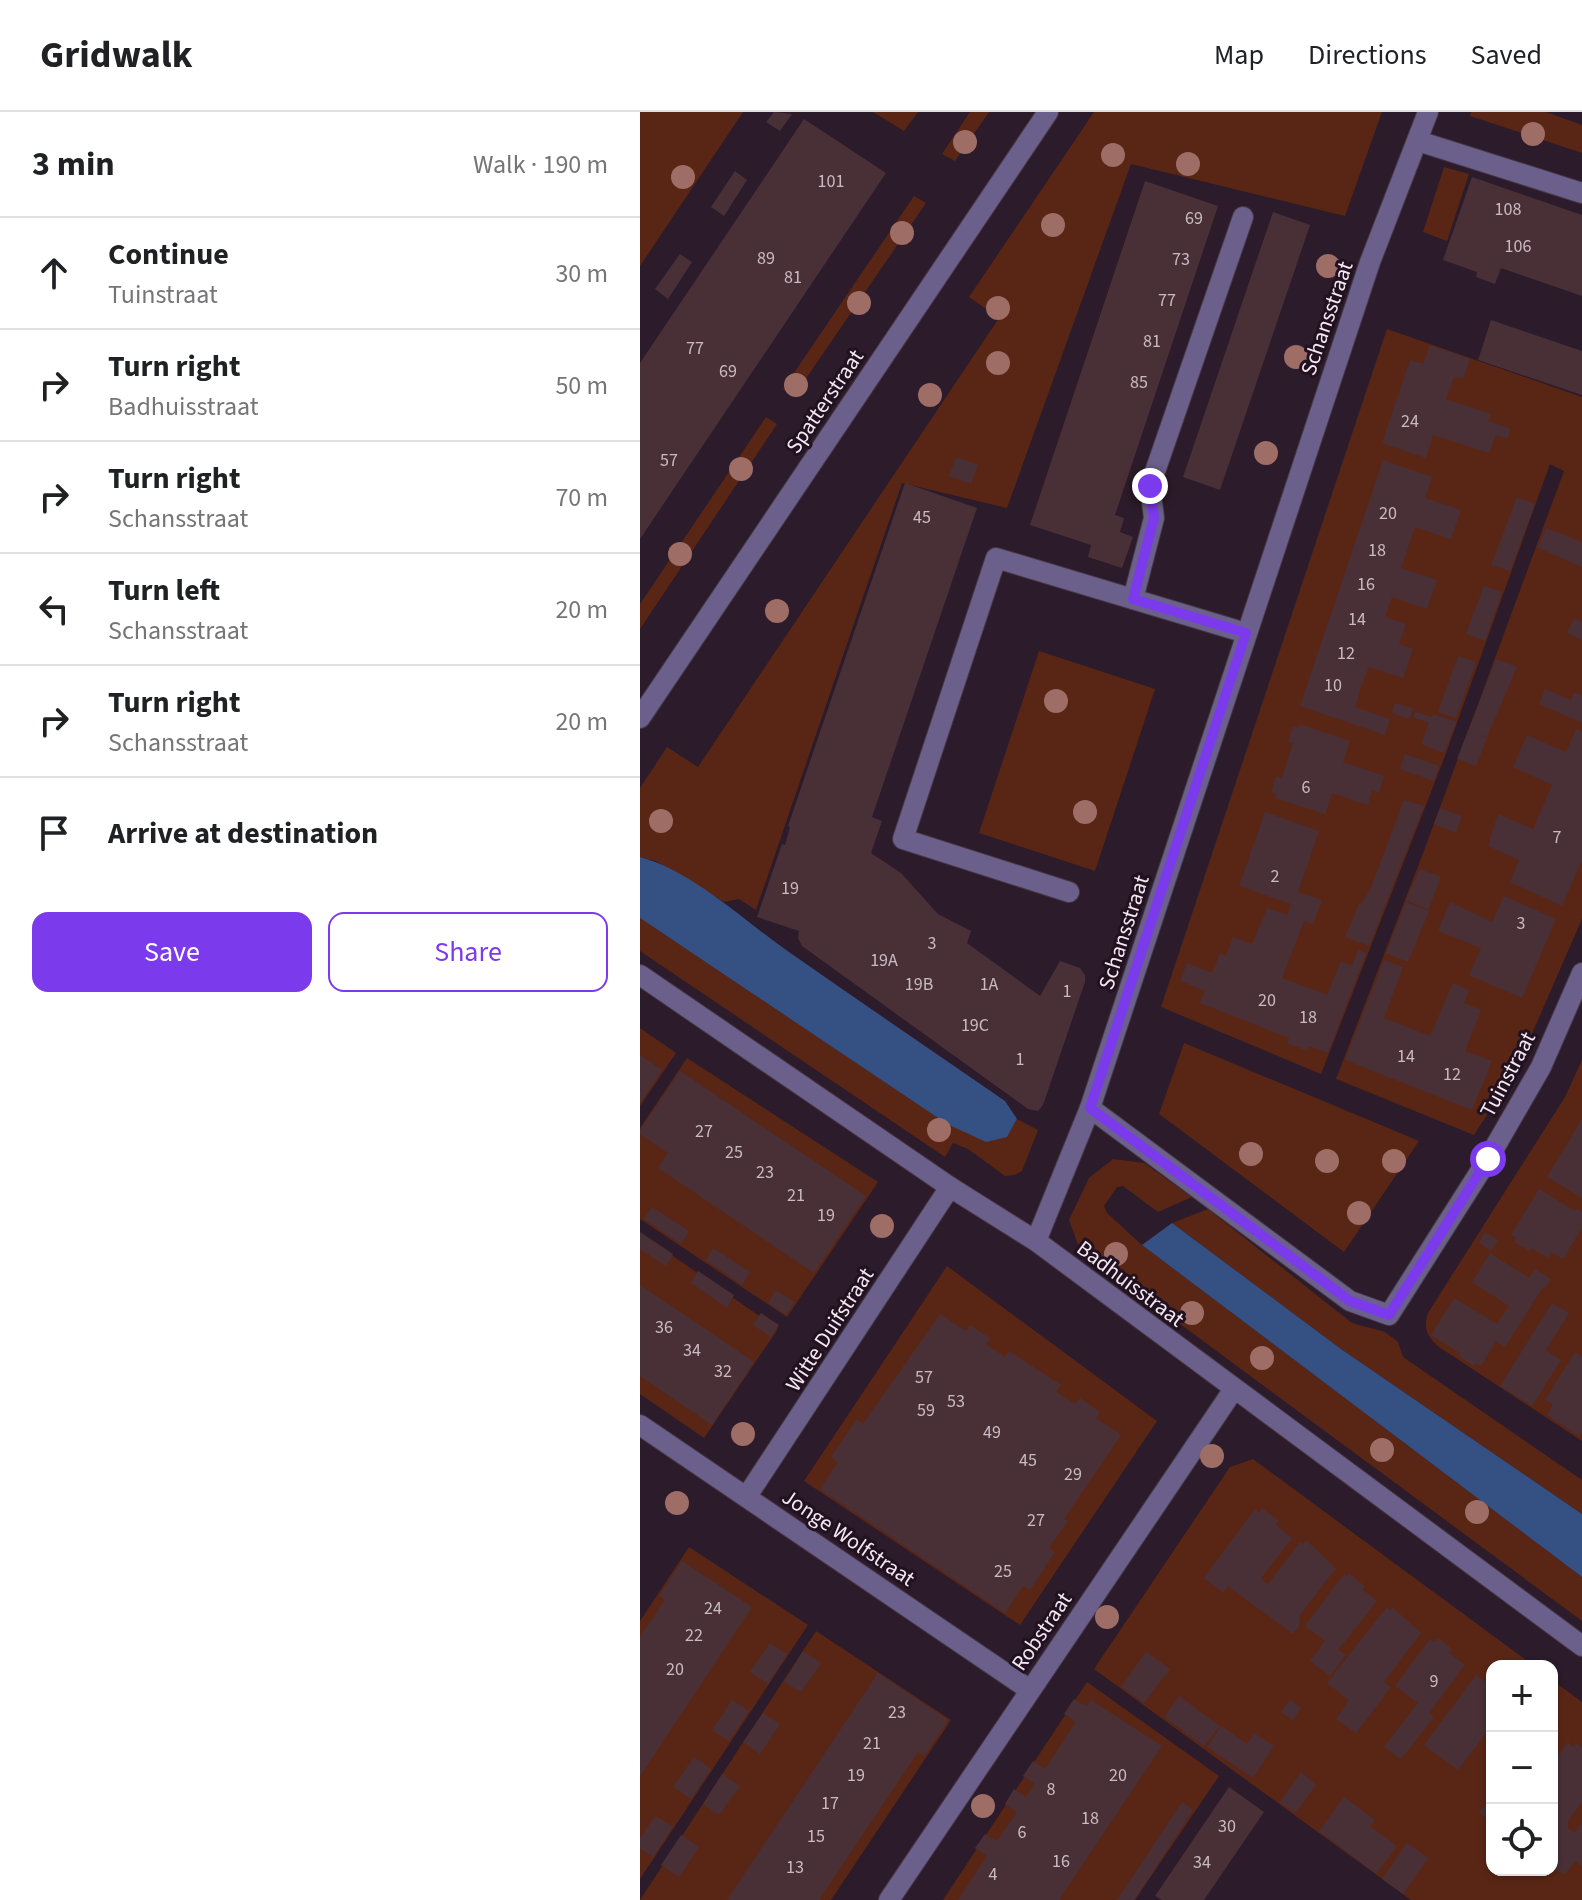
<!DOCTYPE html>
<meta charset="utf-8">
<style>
body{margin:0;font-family:"Source Sans 3",sans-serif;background:#f6f6f6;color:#202124}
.controls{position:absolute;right:24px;bottom:24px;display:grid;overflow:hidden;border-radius:16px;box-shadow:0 2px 6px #0004}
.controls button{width:72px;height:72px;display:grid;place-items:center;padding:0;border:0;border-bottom:2px solid #e0e0e0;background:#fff;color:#202124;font:40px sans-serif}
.stop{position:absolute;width:24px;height:24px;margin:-18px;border:6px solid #7c3aed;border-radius:50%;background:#fff}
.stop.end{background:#7c3aed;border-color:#fff;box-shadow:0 2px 8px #0008}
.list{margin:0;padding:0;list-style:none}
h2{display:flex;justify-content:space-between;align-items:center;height:104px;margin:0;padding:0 32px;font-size:34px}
h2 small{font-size:26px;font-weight:400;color:#757577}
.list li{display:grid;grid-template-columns:52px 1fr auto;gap:24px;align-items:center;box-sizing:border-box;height:112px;padding:0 32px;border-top:2px solid #e0e0e0}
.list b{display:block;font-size:30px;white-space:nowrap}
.list p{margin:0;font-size:26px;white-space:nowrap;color:#757577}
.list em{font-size:26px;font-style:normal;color:#757577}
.actions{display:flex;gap:16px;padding:24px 32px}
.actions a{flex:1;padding:18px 0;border:2px solid #7c3aed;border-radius:16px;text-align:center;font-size:28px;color:#7c3aed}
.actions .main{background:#7c3aed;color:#fff}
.icon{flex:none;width:44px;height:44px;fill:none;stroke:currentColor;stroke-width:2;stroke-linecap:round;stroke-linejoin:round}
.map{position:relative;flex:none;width:942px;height:1788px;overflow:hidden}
header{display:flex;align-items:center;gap:48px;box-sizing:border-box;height:112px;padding:0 40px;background:#fff;border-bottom:2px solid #e0e0e0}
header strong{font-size:38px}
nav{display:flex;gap:44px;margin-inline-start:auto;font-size:28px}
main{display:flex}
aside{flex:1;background:#fff}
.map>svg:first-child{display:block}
.green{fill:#592615}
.water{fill:#355083}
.building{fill:#493036}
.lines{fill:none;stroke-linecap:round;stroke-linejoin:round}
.lane-casing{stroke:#483846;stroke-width:22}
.street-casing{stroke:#483846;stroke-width:22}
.lane{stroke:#6b608b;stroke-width:20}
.street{stroke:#6b608b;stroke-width:20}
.tree{fill:#9e6d66}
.route{stroke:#7c3aed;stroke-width:10}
.labels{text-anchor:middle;stroke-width:6;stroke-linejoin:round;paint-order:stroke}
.number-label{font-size:18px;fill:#c9bac3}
.street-label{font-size:22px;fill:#f4e8f2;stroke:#221221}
</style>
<header>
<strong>Gridwalk</strong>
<nav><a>Map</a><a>Directions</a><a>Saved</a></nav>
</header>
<main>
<aside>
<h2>3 min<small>Walk · 190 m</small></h2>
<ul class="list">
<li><svg class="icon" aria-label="ahead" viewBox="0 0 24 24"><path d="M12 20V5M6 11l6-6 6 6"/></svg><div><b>Continue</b><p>Tuinstraat</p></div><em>30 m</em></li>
<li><svg class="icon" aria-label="right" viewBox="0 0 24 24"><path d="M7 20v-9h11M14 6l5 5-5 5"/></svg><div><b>Turn right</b><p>Badhuisstraat</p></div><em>50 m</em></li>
<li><svg class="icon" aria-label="right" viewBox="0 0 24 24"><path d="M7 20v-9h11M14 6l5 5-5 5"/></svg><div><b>Turn right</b><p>Schansstraat</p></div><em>70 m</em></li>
<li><svg class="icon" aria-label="left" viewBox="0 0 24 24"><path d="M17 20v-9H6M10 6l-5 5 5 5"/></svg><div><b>Turn left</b><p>Schansstraat</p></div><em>20 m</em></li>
<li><svg class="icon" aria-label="right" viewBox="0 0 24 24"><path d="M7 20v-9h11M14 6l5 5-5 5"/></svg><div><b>Turn right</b><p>Schansstraat</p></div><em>20 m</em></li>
<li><svg class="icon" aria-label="arrive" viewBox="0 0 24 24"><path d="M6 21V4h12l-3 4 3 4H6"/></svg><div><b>Arrive at destination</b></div></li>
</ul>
<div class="actions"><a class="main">Save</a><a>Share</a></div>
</aside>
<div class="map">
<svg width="942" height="1788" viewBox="0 0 942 1788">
<rect width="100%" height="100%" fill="#2c1b2a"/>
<g class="green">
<path d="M0 0H103L0 154Z"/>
<path d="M233 0H278L264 19Z"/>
<path d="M330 0H349L315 49 302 42Z"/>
<path d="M454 0H742L705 104 491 52 367 396 262 371 116 798 99 787 84 790 16 749 0 745V676L27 635 58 655 359 206 329 185Z"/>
<path d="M831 0H906L942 13V41L830 4Z"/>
<path d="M804 55 829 62 807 129 783 120Z"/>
<path d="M274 84 286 91 154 284 143 277Z"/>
<path d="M747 217 942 285V807L877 956 834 1023 696 967 785 736 924 359 910 352 805 644 681 962 521 895Z"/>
<path d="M126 305 137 312 0 517V492Z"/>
<path d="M399 539 515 577 455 759 339 721Z"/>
<path d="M0 806 307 1012 367 1025 377 1007 398 1018 382 1059 375 1063 365 1064 328 1037 313 1031 305 1045 0 839Z"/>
<path d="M0 916 36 941 0 994Z"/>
<path d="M544 931 779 1029 704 1140 519 1002Z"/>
<path d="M47 946 238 1070 147 1205 0 1107V1016Z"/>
<path d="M942 948V1329L799 1235C787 1224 783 1217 788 1201L925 985Z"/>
<path d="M473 1047 504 1051 552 1085 518 1100 483 1074 477 1075 464 1094 467 1101 502 1133 942 1465V1509L440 1138 429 1108 449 1066Z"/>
<path d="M568 1097 712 1211 745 1220 758 1230 763 1245 942 1368V1402L701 1237 532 1111Z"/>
<path d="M0 1121 138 1217 64 1326 0 1282Z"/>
<path d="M307 1154 517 1309 380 1513 164 1369Z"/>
<path d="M613 1347 894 1554H852V1758H912V1568L942 1590V1788H771L454 1557 590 1355Z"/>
<path d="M49 1435 168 1513 0 1767V1509Z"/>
<path d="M176 1519 311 1608 191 1788H0Z"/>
<path d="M447 1570 579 1664 495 1788H303Z"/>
</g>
<g class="water">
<path d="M0 745C53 759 104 809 149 840 220 890 293 939 365 989L377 1007 367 1025 346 1030 307 1012 0 806Z"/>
<path d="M532 1111 701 1237 942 1402V1465L502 1133Z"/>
</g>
<g class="building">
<path d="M134 0 152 2 140 19 126 10Z"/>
<path d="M164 7 246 61 0 427V251Z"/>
<path d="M95 59 107 68 84 104 71 95Z"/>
<path d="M832 65 942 103V184L861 156 855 172 836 165 837 160 803 148Z"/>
<path d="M505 69 578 94 475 403 484 406 480 420 493 425 482 456 448 445 451 433 390 413Z"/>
<path d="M633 100 670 113 580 378 543 365Z"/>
<path d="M40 142 52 150 28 187 15 177Z"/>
<path d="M851 208 942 239V283L838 248Z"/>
<path d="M790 233 830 247 823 267 814 265 806 287 851 302 848 309 871 317 867 327 856 323 849 341 793 323 786 346 742 331 770 248 783 252Z"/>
<path d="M316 345 338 353 331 372 309 364Z"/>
<path d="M743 348 792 365 785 386 821 398 811 427 775 415 761 456 797 468 787 497 752 485 745 505 766 512 759 532 773 537 763 566 729 555 721 575 715 595 750 607 745 623 660 594Z"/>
<path d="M265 371 337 396 232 705 242 709 231 741 261 761 298 802 331 819 327 831 400 884 420 849 440 856 445 863V870L403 993 398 999 388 997 162 834 158 826 159 819 117 805 142 732 145 733 150 715 148 714Z"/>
<path d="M877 385 895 392 870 459 851 453Z"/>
<path d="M906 416 942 430V455L898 436Z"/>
<path d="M844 474 862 480 845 529 826 522Z"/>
<path d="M934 507 942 510V528L927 521Z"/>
<path d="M818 544 836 550 816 606 798 600Z"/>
<path d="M856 547 877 555 847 625 839 622 847 626 836 654 817 647Z"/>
<path d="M905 577 931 588 934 580 942 584V611L899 592Z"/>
<path d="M755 591 773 596 770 607 752 601Z"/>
<path d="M775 600 792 605 793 602 816 610 804 641 781 632 789 611 773 605Z"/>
<path d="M659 612 710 629 703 650 744 664 739 681 732 678 728 693 692 681 685 702 635 686 637 682 631 680 636 664 642 666 653 631 648 630 653 614 659 615Z"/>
<path d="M936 617 942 620V748L922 794 870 770 879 748 848 734 858 702 893 717 912 673 873 655 887 623 926 640Z"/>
<path d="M765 642 799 654 794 669 760 657Z"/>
<path d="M764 688 784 694 729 834 705 825 719 792H721L730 778Z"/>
<path d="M800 696 822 704 816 721 794 712Z"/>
<path d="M625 700 679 719 658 780 682 788 673 812 664 809 642 866 687 883 701 849 712 854 718 838 726 841 688 941 669 934 667 939 647 931 649 926 560 891 565 879 540 869 547 851 572 861 580 841 586 844 593 825 612 832 627 796 647 803 651 792 599 774Z"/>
<path d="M780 757 801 765 788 798 766 788Z"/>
<path d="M864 784 916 807 882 886 829 863 841 836 798 819 810 790 852 810Z"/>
<path d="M766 790 789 799 768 850 746 841Z"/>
<path d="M744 848 763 855 744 906 790 924 813 871 829 878 824 891 841 898 825 939 852 949 832 998 705 948Z"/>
<path d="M0 943 22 958 0 991Z"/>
<path d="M40 959 226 1084 174 1161 18 1056 28 1041 0 1022V1018Z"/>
<path d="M942 1007V1086L907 1065Z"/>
<path d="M899 1077 935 1099 937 1097 942 1100V1116L923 1147 911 1140 908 1146 892 1136 890 1139 874 1130 876 1126 871 1123Z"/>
<path d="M12 1095 49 1119 41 1132 4 1107Z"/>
<path d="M0 1120 33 1142 26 1154 0 1137Z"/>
<path d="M845 1120 858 1128 851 1139 839 1131Z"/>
<path d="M73 1136 110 1160 102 1173 66 1148Z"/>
<path d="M850 1141 889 1166 895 1157 911 1167 905 1176 903 1175 865 1235 856 1229 841 1254 836 1251 834 1254 818 1244 820 1241 791 1223 814 1186 857 1212 869 1194 832 1170Z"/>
<path d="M58 1159 94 1183 87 1196 51 1171Z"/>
<path d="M0 1173 114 1250 72 1313 0 1264Z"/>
<path d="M136 1178 154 1190 146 1203 128 1191Z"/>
<path d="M912 1191 929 1201 906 1238 921 1248 892 1294 860 1274Z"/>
<path d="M121 1201 139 1213 131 1225 113 1213Z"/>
<path d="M300 1202 326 1219 330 1213 350 1226 346 1232 365 1245 369 1239 421 1273 416 1280 435 1292 440 1286 460 1300 456 1306 481 1323 424 1407 428 1409 409 1436 415 1440 390 1478 383 1474 365 1501 180 1377 198 1350 191 1345 217 1307 223 1312Z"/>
<path d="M935 1240 942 1245V1319L939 1324 907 1303 913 1292 905 1288Z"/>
<path d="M622 1396 638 1408 636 1413 652 1426 621 1466 624 1470 628 1472 660 1430 663 1432 666 1428 696 1456 660 1503 659 1514 653 1522 588 1474 583 1481 564 1466 615 1397 619 1401Z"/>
<path d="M42 1449 112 1495 0 1664V1525L25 1488 19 1484Z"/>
<path d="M704 1462 707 1464 709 1462 725 1474 722 1477 737 1489 698 1538 706 1543 690 1564 670 1549 685 1529 665 1514Z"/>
<path d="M747 1495 750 1498 752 1495 781 1521 744 1570 751 1575 716 1621 696 1607 709 1588 687 1571Z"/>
<path d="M798 1526 812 1537 809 1541 825 1553 789 1601 794 1605 761 1647 744 1635 778 1591 755 1574 790 1527 794 1530Z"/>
<path d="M130 1531 147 1542 128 1572 110 1560Z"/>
<path d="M163 1539 181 1551 161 1580 144 1570Z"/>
<path d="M506 1540 530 1557 504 1591 481 1575Z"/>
<path d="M238 1561 308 1608 284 1644 278 1640 179 1788H87Z"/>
<path d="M836 1563 852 1574V1613L818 1658 784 1633Z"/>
<path d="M539 1584 580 1614 564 1634 524 1605Z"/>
<path d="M434 1587 446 1594 451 1588 522 1634 419 1788H318L347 1744 335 1736 345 1722 357 1729 377 1700 365 1692 374 1677 386 1685 395 1672 383 1664 393 1649 405 1657 436 1610 424 1602Z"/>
<path d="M92 1588 109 1599 89 1629 72 1618Z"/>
<path d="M650 1588 661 1596 653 1608 641 1600Z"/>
<path d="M123 1601 140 1612 120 1642 103 1630Z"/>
<path d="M581 1614 607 1632 614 1621 634 1634 613 1666 567 1635Z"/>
<path d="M928 1630 933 1635 936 1631 942 1636V1690L928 1709V1716L935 1721 942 1712V1754L935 1749 924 1763 912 1754V1651Z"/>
<path d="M54 1645 71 1657 51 1687 33 1675Z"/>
<path d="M661 1660 676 1673 655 1701 640 1690Z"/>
<path d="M82 1662 100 1674 79 1703 63 1692Z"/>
<path d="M589 1675 624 1700 564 1788H522L515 1784Z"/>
<path d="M852 1683V1710L839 1701Z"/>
<path d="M704 1685 735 1708 730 1714 757 1734 736 1762 679 1719Z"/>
<path d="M542 1690 553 1698 507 1769 494 1788H477Z"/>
<path d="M15 1704 33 1715 13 1745 0 1736V1726Z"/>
<path d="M41 1723 59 1735 39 1765 21 1753Z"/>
<path d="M767 1731 788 1746 763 1782 742 1767Z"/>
</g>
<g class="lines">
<g class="lane-casing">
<g id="lane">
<path d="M778 29 942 81"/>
<path d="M493 487 514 406 510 374 603 105"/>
<path d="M429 780 263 727 356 446 606 521"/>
</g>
</g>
<g class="street-casing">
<g id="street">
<path d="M0 606 408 0"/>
<path d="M0 863 310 1075 396 1129 942 1534"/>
<path d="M450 996 710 1189 749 1203 848 1047 901 955 942 861"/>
<path d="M396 1129 450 996 730 150 788 0"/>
<path d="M0 1313 390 1578"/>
<path d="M107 1384 310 1075"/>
<path d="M249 1788 594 1277"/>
</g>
</g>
<use href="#lane" class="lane"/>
<use href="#street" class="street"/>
</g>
<g class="tree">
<circle cx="893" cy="22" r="12"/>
<circle cx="325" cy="30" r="12"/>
<circle cx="473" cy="43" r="12"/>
<circle cx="548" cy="52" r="12"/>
<circle cx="43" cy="65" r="12"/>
<circle cx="413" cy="113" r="12"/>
<circle cx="262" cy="121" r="12"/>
<circle cx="688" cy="154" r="12"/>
<circle cx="219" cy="191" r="12"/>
<circle cx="358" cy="196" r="12"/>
<circle cx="656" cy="245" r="12"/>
<circle cx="358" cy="251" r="12"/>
<circle cx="156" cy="273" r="12"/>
<circle cx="290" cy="283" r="12"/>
<circle cx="626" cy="341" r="12"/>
<circle cx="101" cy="357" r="12"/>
<circle cx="40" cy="442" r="12"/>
<circle cx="137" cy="499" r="12"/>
<circle cx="416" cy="589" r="12"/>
<circle cx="445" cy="700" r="12"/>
<circle cx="21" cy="709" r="12"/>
<circle cx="299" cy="1018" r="12"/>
<circle cx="611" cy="1042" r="12"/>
<circle cx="687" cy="1049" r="12"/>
<circle cx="754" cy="1049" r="12"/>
<circle cx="719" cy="1101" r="12"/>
<circle cx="242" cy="1114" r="12"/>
<circle cx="476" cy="1142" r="12"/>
<circle cx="552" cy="1201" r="12"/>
<circle cx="622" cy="1246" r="12"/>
<circle cx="103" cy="1322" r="12"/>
<circle cx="742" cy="1338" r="12"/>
<circle cx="572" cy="1344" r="12"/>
<circle cx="37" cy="1391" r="12"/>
<circle cx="837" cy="1400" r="12"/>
<circle cx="467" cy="1505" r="12"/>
<circle cx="343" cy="1694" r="12"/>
</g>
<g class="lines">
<path class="route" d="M510 374 514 406 493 487 606 521 450 996 710 1189 749 1203 848 1047"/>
</g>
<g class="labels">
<g class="number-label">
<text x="191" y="75">101</text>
<text x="868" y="103">108</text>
<text x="554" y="112">69</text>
<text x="878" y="140">106</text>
<text x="126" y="152">89</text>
<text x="541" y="153">73</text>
<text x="153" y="171">81</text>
<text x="527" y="194">77</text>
<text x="512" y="235">81</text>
<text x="55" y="242">77</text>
<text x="88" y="265">69</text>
<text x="499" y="276">85</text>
<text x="770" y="315">24</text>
<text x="29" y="354">57</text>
<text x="748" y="407">20</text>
<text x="282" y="411">45</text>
<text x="737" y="444">18</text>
<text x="726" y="478">16</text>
<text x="717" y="513">14</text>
<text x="706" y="547">12</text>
<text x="693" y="579">10</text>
<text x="666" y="681">6</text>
<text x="917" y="731">7</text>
<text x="635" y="770">2</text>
<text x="150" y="782">19</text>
<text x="881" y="817">3</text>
<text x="292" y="837">3</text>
<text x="244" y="854">19A</text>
<text x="279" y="878">19B</text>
<text x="349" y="878">1A</text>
<text x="427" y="885">1</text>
<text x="627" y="894">20</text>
<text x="668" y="911">18</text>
<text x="335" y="919">19C</text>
<text x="766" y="950">14</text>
<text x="380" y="953">1</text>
<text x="812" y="968">12</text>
<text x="64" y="1025">27</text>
<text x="94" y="1046">25</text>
<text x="125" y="1066">23</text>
<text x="156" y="1089">21</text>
<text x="186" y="1109">19</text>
<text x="24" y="1221">36</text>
<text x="52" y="1244">34</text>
<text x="83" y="1265">32</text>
<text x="284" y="1271">57</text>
<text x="316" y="1295">53</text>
<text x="286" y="1304">59</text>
<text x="352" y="1326">49</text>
<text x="388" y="1354">45</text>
<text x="433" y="1368">29</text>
<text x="396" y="1414">27</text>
<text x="363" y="1465">25</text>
<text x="73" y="1502">24</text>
<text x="54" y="1529">22</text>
<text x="35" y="1563">20</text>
<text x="794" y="1575">9</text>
<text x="257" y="1606">23</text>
<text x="232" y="1637">21</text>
<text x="216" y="1669">19</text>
<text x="478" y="1669">20</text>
<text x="411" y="1683">8</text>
<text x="190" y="1697">17</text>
<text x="450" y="1712">18</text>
<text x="587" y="1720">30</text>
<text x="382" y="1726">6</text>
<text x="176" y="1730">15</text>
<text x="421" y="1755">16</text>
<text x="562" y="1756">34</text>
<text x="155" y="1761">13</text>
<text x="353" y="1768">4</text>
</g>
<g class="street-label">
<text transform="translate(686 206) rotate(-71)" y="8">Schansstraat</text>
<text transform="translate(184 289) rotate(-56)" y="8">Spatterstraat</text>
<text transform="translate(483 820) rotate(-72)" y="8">Schansstraat</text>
<text transform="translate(867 962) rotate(-62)" y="8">Tuinstraat</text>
<text transform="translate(491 1171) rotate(37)" y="8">Badhuisstraat</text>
<text transform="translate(189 1217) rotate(-57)" y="8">Witte Duifstraat</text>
<text transform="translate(209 1425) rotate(34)" y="8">Jonge Wolfstraat</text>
<text transform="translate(401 1519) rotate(-56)" y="8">Robstraat</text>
</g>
</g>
</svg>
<div class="controls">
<button>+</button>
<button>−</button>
<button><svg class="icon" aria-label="locate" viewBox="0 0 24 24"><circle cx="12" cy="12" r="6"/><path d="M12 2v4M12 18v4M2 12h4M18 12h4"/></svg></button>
</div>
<div class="stop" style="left:848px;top:1047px"></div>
<div class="stop end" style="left:510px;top:374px"></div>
</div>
</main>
